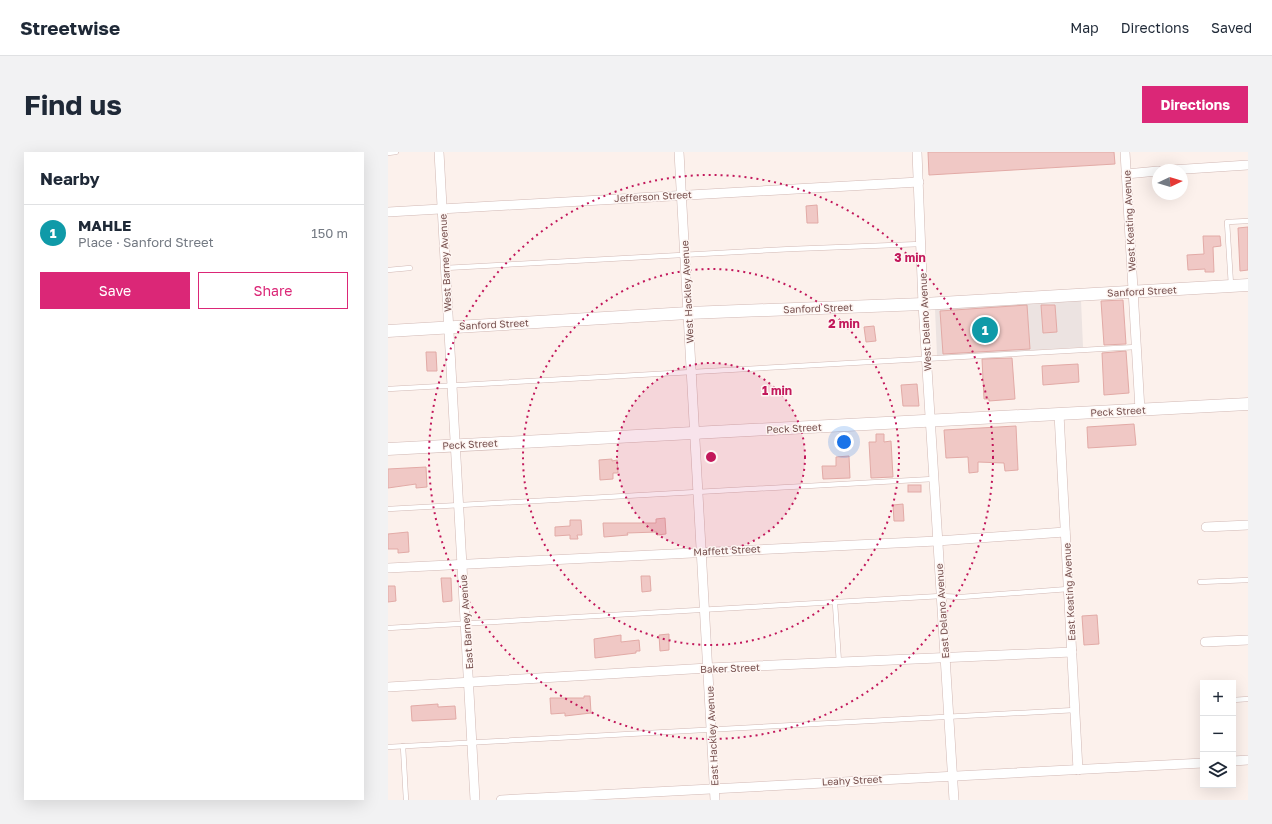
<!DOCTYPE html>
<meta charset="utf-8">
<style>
body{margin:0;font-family:"Golos Text",sans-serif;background:#f2f2f3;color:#1f2937}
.controls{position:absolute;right:12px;bottom:12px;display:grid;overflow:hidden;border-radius:0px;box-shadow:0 4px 16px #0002}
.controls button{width:36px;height:36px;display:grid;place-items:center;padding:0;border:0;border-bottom:1px solid #e0e1e3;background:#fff;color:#1f2937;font:20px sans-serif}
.compass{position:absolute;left:764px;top:12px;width:36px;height:36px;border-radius:50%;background:#fff;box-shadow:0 4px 16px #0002;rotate:86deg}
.you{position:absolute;left:456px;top:290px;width:14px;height:14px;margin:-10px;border:3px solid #fff;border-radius:50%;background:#1a73e8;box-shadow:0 0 0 6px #1a73e833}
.badge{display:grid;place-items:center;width:26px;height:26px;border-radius:50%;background:#db2777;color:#fff;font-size:13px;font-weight:700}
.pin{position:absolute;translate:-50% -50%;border:2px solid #fff;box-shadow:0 1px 4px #0006}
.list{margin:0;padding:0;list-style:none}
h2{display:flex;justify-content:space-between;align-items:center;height:52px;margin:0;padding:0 16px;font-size:17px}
h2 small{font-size:13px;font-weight:400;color:#747a83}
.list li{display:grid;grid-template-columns:26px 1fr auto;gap:12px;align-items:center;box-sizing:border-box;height:56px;padding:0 16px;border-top:1px solid #e0e1e3}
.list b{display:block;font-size:15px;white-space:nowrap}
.list p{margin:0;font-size:13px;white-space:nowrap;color:#747a83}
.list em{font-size:13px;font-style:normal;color:#747a83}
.actions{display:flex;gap:8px;padding:12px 16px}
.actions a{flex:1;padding:9px 0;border:1px solid #db2777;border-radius:0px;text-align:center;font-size:14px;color:#db2777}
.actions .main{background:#db2777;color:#fff}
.icon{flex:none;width:22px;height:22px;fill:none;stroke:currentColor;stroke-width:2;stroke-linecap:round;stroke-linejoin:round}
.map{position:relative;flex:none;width:860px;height:648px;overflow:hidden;border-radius:0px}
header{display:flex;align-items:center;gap:24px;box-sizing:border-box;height:56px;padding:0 20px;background:#fff;border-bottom:1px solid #e0e1e3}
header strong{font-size:19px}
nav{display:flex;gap:22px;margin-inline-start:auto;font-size:14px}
.intro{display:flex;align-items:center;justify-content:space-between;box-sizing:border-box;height:96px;padding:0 24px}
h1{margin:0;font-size:28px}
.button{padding:10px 18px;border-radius:0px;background:#db2777;color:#fff;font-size:14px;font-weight:700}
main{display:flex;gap:24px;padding:0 24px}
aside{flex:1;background:#fff;border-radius:0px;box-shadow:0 4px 16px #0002}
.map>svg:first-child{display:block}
.industrial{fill:#ece3e1}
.building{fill:#f0c8c5;stroke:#e2aaa6}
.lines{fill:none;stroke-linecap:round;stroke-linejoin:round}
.service-casing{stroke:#d1b8b4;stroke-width:5.5}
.minor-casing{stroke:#d1b8b4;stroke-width:10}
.tertiary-casing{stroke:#d1b8b4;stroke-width:13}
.service{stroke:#fff;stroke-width:4.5}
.minor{stroke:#fff;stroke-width:9}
.tertiary{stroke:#fff;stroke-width:12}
.ring{fill:none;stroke:#c2185b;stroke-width:2;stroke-dasharray:2 4}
.labels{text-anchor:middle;stroke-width:3;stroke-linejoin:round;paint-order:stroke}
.street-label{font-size:10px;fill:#77514f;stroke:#fef6f3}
.centre{fill:#c2185b;stroke:#fef6f3;stroke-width:2}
.ring-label{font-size:12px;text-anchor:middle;font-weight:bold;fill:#c2185b;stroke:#fef6f3;stroke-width:3;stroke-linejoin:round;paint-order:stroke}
</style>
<header>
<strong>Streetwise</strong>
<nav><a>Map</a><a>Directions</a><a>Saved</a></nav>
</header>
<div class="intro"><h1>Find us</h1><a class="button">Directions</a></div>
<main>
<aside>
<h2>Nearby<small></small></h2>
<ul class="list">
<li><span class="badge" style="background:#0f9aa8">1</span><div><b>MAHLE</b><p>Place · Sanford Street</p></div><em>150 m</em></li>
</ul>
<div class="actions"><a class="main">Save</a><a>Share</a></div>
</aside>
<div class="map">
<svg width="860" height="648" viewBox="0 0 860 648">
<rect width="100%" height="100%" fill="#fcf1ec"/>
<path class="industrial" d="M693 148 695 195 549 204 547 157Z"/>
<g class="building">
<path d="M540 0H726L727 12 541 23Z"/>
<path d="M429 53 430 71H419L418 54Z"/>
<path d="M860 75V118L852 119 850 76Z"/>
<path d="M815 84H832L833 94 825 95 826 120H817V117L800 118 799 103 816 102Z"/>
<path d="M735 148 738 192 716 193 713 149Z"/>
<path d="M639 153 642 197 555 202 552 159Z"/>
<path d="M653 153H667L669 180 655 181Z"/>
<path d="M486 174 488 189 478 190 476 175Z"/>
<path d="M738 199 741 241 716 243 714 201Z"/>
<path d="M38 200H48L49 219H39Z"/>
<path d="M624 206 627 247 601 249V247H596L594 207Z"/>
<path d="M690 212 691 230 655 233 654 214Z"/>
<path d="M529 232 531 254H515L513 233Z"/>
<path d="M746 272 748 293 700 296 699 275Z"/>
<path d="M628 274 630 318 617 319 616 311 590 310V320L581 321 580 305 558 306 556 278Z"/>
<path d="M488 282H496V290L503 289 505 325 483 326 481 290H488Z"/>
<path d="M461 304 462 326 435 327 434 314H448V305Z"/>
<path d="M224 307V309L229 308 230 321H225V327L212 328 211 308Z"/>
<path d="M38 315 39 335 28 336V332L0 336V317Z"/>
<rect x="520" y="333" width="13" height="7"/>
<path d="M515 352 516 369H506L505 353Z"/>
<path d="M277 366 278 382 269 383V380L239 381 240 383 216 385 215 371H268V367Z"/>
<path d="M182 368H193L194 383H189L190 387H182V383L167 384V375L182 374Z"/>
<path d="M20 380 21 400 10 401V397H0V382Z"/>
<path d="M253 424H262L263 439 254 440Z"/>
<path d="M53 426H63L64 449 55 450Z"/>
<path d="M0 434H7L8 449 0 450Z"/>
<path d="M709 463 711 492 696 493 694 464Z"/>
<path d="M281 482V498L272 499 271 483Z"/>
<path d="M233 483V490L251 488 252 499H248V501L207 506 206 487Z"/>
<path d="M196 544H202L203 561 177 564V561L163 562 162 546H196Z"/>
<path d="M50 552V555L67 554 68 567 24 569 23 554Z"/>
</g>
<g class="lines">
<g class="service-casing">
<g id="service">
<path d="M0 1 8 0"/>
<path d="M57 116 403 97 533 92"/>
<path d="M0 118 22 116"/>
<path d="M843 133 839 70 860 69"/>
<path d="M0 237 748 195"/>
<path d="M0 357 545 327"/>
<path d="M812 430 860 428"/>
<path d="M447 451 451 511"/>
<path d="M0 476 553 444 573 445 680 437"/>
<path d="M845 548 860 547"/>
<path d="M15 594 18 648"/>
<path d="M0 595 687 558"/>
</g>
</g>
<g class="minor-casing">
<g id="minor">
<path d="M51 0 87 648"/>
<path d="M291 0 327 648"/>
<path d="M529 0 535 152 566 648"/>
<path d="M737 0 752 258"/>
<path d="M783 18 860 13"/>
<path d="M738 22 770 19"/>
<path d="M0 60 531 30"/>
<path d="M671 262 690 618"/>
<path d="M818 375 860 373"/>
<path d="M0 416 549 389 677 380"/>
<path d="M817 490 860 488"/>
<path d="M0 535 320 516 684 500"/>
<path d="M845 609 860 608"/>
<path d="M113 648 815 611"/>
</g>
</g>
<g class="tertiary-casing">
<g id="tertiary">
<path d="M0 179 300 161 535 152 860 133"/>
<path d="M0 297 860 252"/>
</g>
</g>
<use href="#service" class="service"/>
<use href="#minor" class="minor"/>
<use href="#tertiary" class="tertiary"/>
</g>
<circle cx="323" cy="305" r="94" fill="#c2185b" fill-opacity=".12"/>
<g class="ring">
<circle cx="323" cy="305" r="94"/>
<circle cx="323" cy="305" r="188"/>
<circle cx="323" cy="305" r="282"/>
</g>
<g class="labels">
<g class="street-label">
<text transform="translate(265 44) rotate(-3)" y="4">Jefferson Street</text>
<text transform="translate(741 69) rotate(-93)" y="4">West Keating Avenue</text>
<text transform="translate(57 111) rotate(-93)" y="4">West Barney Avenue</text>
<text transform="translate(754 139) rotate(-3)" y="4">Sanford Street</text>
<text transform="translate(299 140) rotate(-93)" y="4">West Hackley Avenue</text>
<text transform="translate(430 156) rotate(-2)" y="4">Sanford Street</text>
<text transform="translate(537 170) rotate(-93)" y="4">West Delano Avenue</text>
<text transform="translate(106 172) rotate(-3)" y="4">Sanford Street</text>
<text transform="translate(730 259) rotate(-3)" y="4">Peck Street</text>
<text transform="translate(406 276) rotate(-3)" y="4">Peck Street</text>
<text transform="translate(82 292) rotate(-3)" y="4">Peck Street</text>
<text transform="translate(339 398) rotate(-3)" y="4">Maffett Street</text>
<text transform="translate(681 440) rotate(-93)" y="4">East Keating Avenue</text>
<text transform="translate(554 459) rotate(-94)" y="4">East Delano Avenue</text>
<text transform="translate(78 470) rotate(-94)" y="4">East Barney Avenue</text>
<text transform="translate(342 516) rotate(-2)" y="4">Baker Street</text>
<text transform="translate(324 584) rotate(-93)" y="4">East Hackley Avenue</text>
<text transform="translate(464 628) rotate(-3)" y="4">Leahy Street</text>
</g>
</g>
<circle cx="323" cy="305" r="6" class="centre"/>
<g class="ring-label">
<text x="522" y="110">3 min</text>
<text x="456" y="176">2 min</text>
<text x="389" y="243">1 min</text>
</g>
</svg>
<div class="controls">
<button>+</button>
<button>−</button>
<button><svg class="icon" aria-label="layers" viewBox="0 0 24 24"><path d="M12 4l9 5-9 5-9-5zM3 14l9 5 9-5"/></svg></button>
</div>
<svg class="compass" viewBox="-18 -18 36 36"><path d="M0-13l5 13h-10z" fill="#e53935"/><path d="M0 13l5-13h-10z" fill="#747a83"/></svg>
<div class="you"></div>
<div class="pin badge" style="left:597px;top:178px;background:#0f9aa8">1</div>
</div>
</main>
